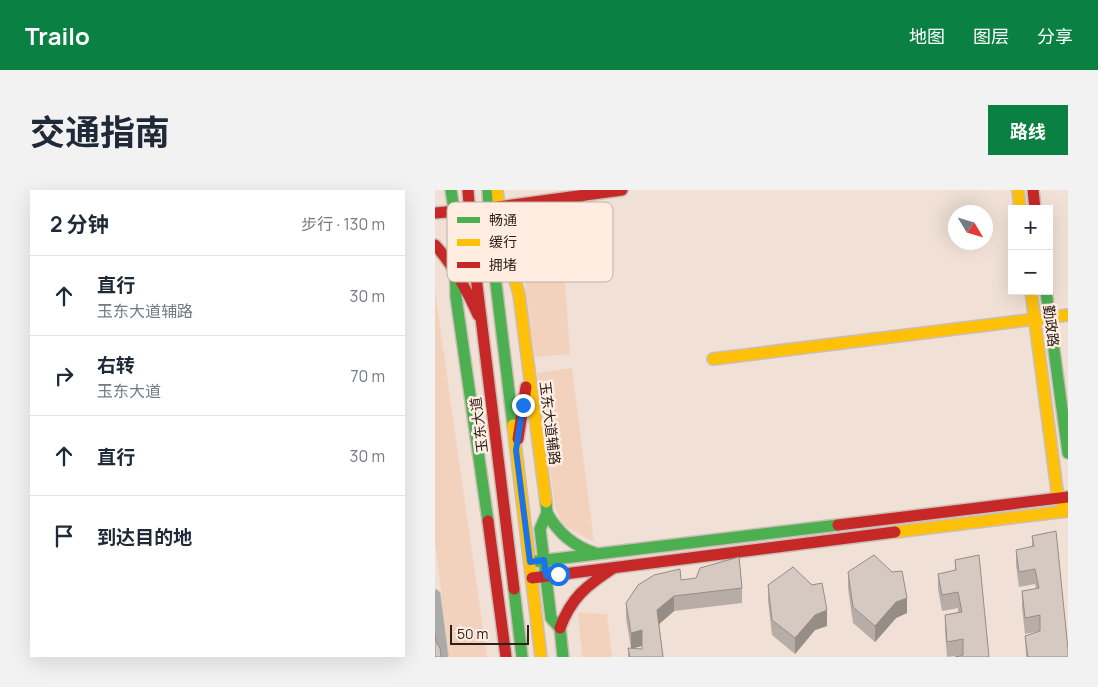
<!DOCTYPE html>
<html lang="zh">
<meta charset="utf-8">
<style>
body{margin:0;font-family:Manrope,"Noto Sans SC",sans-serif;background:#f2f2f3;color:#1f2937}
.controls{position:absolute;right:15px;top:15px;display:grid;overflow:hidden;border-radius:0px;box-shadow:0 5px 20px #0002}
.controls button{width:45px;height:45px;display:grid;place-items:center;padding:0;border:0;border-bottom:1px solid #e0e1e3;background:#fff;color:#1f2937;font:25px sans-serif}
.compass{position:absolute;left:513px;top:15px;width:45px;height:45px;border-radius:50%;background:#fff;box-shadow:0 5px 20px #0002;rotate:128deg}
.scale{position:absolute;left:15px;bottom:12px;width:79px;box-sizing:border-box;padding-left:5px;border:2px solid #2c211a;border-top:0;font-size:14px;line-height:18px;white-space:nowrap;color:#2c211a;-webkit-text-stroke:4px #ffede1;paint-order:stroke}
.stop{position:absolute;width:15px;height:15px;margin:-11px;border:4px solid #1a73e8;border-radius:50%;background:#fff}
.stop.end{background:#1a73e8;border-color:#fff;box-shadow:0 1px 5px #0008}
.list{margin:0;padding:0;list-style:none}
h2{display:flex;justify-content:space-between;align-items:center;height:65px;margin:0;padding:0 20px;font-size:21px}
h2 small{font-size:16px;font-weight:400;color:#747a83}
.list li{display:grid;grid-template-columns:32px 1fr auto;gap:15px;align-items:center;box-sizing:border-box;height:80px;padding:0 20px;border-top:1px solid #e0e1e3}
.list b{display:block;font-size:19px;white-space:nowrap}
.list p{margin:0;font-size:16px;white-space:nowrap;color:#747a83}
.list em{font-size:16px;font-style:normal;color:#747a83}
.icon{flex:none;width:28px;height:28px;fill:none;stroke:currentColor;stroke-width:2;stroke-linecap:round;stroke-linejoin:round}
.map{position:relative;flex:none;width:633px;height:467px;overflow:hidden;border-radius:0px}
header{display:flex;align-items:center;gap:30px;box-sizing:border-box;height:70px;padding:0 25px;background:#0b8043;color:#fff}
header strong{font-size:24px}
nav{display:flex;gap:28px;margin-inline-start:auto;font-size:18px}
.intro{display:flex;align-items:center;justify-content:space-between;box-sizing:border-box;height:120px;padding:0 30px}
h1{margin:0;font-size:35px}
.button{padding:12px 22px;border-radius:0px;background:#0b8043;color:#fff;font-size:18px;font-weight:700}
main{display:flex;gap:30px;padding:0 30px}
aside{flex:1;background:#fff;border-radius:0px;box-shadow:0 5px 20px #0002}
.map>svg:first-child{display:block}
.green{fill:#f2d2bd}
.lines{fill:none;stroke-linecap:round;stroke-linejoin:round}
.street-casing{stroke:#cabeb6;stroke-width:12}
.fast-casing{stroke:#cabeb6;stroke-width:14}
.slow-casing{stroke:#cabeb6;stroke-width:14}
.jam-casing{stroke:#cabeb6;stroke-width:14}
.street{stroke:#a9aaaa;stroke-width:10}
.fast{stroke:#4caf50;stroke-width:11}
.slow{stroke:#ffc107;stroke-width:11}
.jam{stroke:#c62828;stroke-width:11}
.wall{fill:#b8ada6;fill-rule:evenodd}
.shaded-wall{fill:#968d87}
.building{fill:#d6c9c1;stroke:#968d87}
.route{stroke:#1a73e8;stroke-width:6}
.labels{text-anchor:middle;stroke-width:5;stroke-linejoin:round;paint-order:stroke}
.street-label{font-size:14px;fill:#2c211a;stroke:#ffede1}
.key{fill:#ffede1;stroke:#c0b0a5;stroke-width:1}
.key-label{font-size:14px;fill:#2c211a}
</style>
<header>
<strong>Trailo</strong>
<nav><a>地图</a><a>图层</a><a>分享</a></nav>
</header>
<div class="intro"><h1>交通指南</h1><a class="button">路线</a></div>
<main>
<aside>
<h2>2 分钟<small>步行 · 130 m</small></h2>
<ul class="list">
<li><svg class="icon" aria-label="ahead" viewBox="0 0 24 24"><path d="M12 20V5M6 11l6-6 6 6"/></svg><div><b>直行</b><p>玉东大道辅路</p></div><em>30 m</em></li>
<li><svg class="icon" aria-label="right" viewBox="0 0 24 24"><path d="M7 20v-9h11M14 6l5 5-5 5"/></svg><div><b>右转</b><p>玉东大道</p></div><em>70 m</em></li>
<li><svg class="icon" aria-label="ahead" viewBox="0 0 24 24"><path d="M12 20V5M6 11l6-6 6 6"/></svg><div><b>直行</b></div><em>30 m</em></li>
<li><svg class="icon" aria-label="arrive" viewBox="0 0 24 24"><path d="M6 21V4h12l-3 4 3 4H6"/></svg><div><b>到达目的地</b></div></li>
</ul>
</aside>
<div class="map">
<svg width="633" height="467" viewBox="0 0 633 467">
<rect width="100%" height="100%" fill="#f0e0d5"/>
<g class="green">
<path d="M125 23 135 164 100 167 88 79 95 53Z"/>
<path d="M0 100 52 467H14L0 352Z"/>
<path d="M137 178 159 352 128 335 120 317 102 183Z"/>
<path d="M143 423 172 424 177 467H147Z"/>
</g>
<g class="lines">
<g class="street-casing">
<path id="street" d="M0 405 8 467"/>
</g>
<g class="fast-casing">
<g id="fast">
<path d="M16 0 19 20 21 107 53 331"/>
<path d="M53 0 56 52 78 235"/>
<path d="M81 83C82 38 112 22 149 5"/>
<path d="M611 101 633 263"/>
<path d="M111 312 112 323 105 339 116 428 125 438 128 467"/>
<path d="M112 323C123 343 138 356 160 363"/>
<path d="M95 372 403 335"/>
<path d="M79 399 87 467"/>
</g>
</g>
<g class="slow-casing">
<g id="slow">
<path d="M62 0 67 47 84 104 111 312"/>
<path d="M583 0 585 19"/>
<path d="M596 101 623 308 629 316"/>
<path d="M278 169 633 125"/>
<path d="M78 235 106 467"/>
<path d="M460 342 633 321"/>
</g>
</g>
<g class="jam-casing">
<g id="jam">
<path d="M33 0 37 54 79 399"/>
<path d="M598 0 600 19"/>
<path d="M0 23 55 18 187 0"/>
<path d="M0 55C19 76 32 100 43 125"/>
<path d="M83 249 91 197"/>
<path d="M53 331 71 467"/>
<path d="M403 335 633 307"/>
<path d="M97 388 460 342"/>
<path d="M125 438C136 408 151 396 177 379"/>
</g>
</g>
<use href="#street" class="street"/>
<use href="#fast" class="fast"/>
<use href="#slow" class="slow"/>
<use href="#jam" class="jam"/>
</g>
<g class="wall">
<path d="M597 346 633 467H591L590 446 605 441 590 444 587 417V401L601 399 600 394 584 397 581 375V360L597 357Z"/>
<path d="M544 365 528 465 512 467 510 441V425L523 422V418L507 421 503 399V384L520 380V370Z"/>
<path d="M413 382 472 423 461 428 440 452 418 433 413 398Z"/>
<path d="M246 390 307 398V413L239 421 224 434 228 467H193V458H196L191 428V413ZM207 456V459L197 458Z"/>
<path d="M333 395 392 436 380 440 360 464 337 445 333 410Z"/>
</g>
<g class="shaded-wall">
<path d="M239 406V421L222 436V420Z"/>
<path d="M472 408V423L461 428 440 452V436L461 412Z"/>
<path d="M392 420V436L380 440 360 464V448L380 425Z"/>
<path d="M207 440V456L196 459V443Z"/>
</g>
<g class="building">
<path d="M621 341 633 459V467H593L590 446 605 441V425L590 428 587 401 604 398 600 379 584 382 581 360 599 356 597 346Z"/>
<path d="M439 365 457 382 467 381 472 408 461 412 440 436 418 417 413 382Z"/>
<path d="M544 365 554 467H520L528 465V449L512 452 510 425 527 422 523 402 507 405 503 384 521 380 520 370Z"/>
<path d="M304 367 307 398 239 406 222 420 228 467H195L193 458 207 459V440L196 443 191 413 203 395 219 385 245 379 246 390 261 388 265 378Z"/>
<path d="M358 377 377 395 387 393 392 420 380 425 360 448 337 430 333 395Z"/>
<path d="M0 443 1 452 5 458 6 467H0Z"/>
</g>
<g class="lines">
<path class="route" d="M88 215 81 260 95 372 109 370 111 386 123 384"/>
</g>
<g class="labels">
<g class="street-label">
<text transform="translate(616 136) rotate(83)" y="5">勤政路</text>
<text transform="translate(115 233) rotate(83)" y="5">玉东大道辅路</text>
<text transform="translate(44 235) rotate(-97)" y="5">玉东大道</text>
</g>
</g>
<rect x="12" y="12" width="166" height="80" rx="8" class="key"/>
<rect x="22" y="27" width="23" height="6" fill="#4caf50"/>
<rect x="22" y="49" width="23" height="7" fill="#ffc107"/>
<rect x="22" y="72" width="23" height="6" fill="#c62828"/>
<g class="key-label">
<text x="54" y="35">畅通</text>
<text x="54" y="57">缓行</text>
<text x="54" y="80">拥堵</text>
</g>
</svg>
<div class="controls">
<button>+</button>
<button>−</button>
</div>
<svg class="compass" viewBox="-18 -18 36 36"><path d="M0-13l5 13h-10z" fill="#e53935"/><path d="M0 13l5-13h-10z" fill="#747a83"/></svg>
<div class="scale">50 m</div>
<div class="stop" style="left:123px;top:384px"></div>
<div class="stop end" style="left:88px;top:215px"></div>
</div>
</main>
